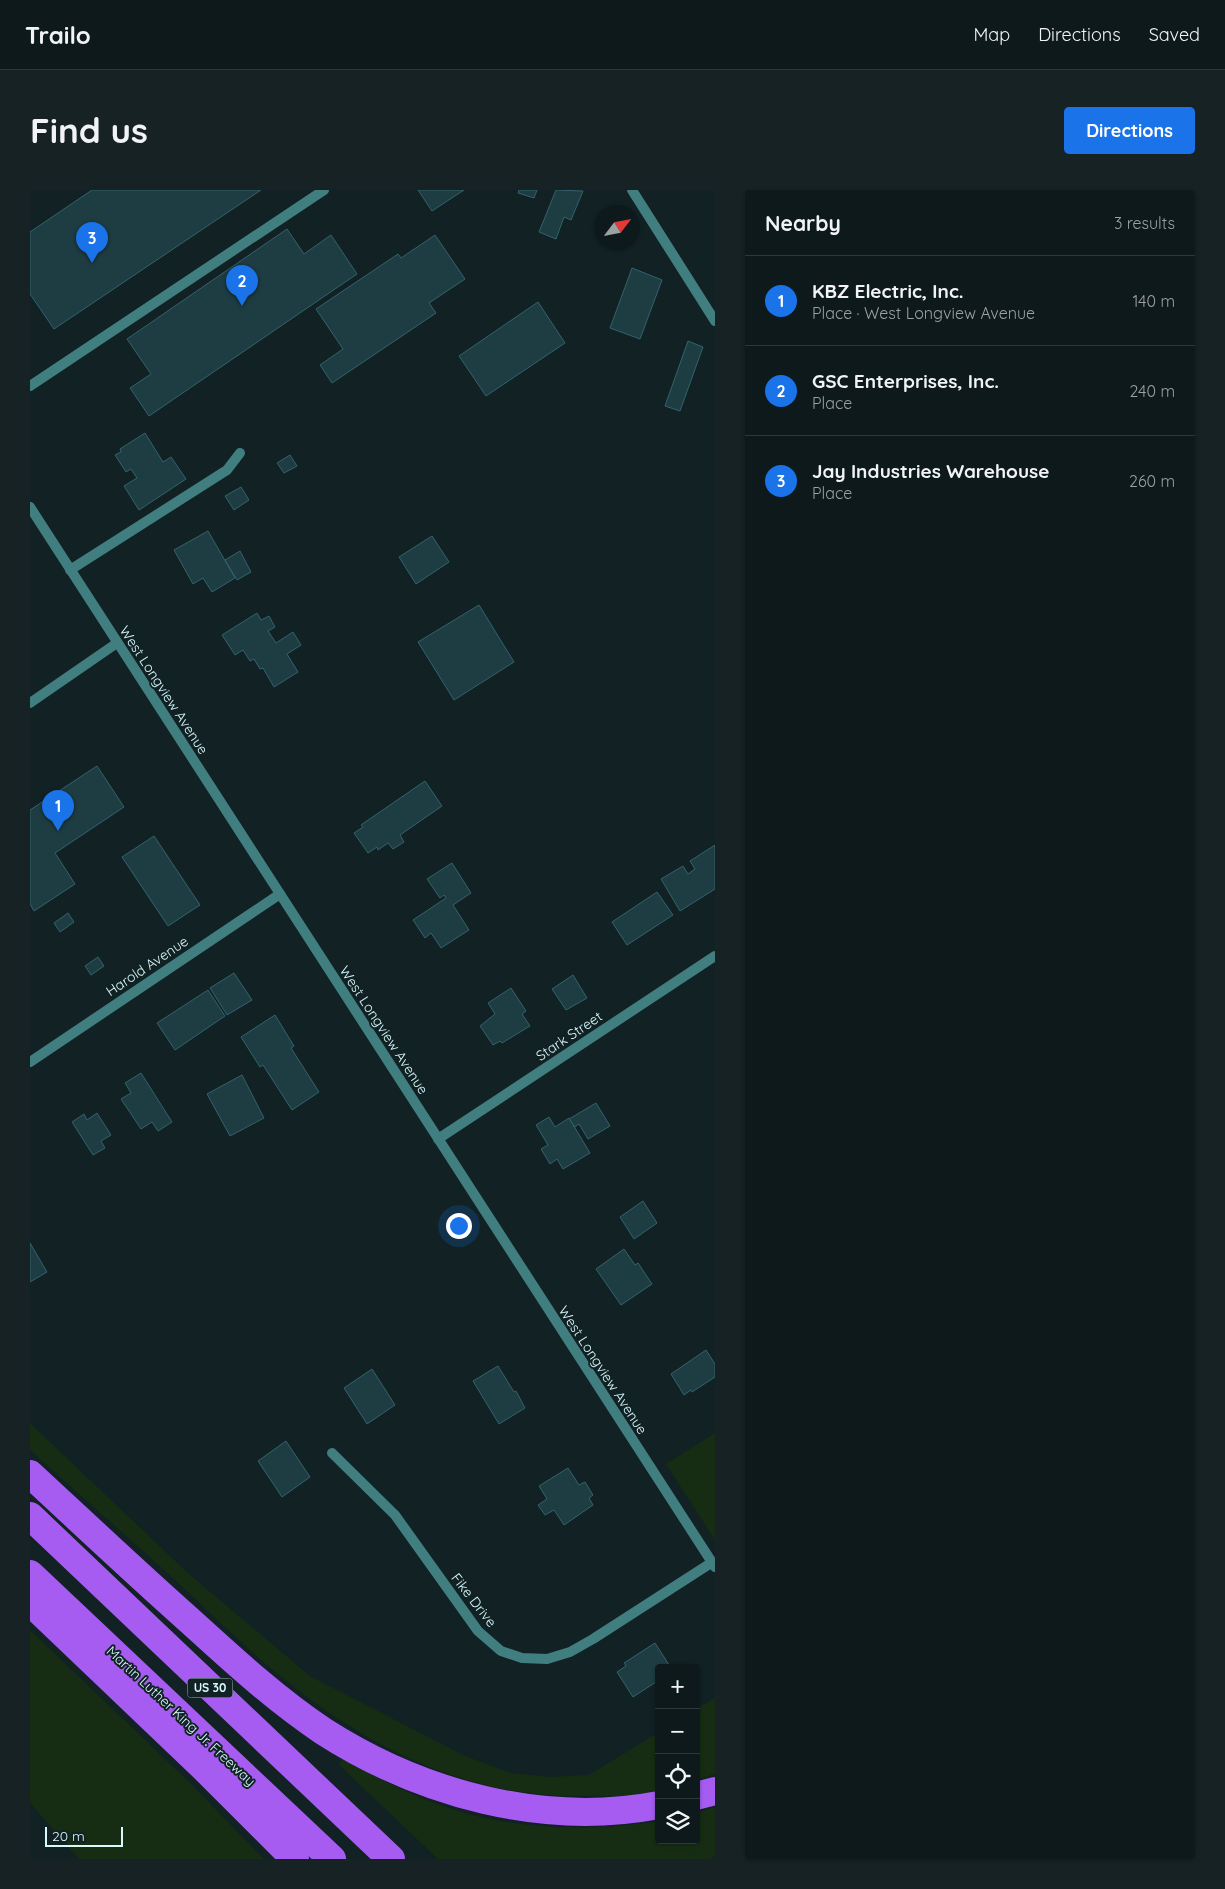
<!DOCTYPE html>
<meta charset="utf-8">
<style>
body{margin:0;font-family:Quicksand,sans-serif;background:#162224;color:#f1f3f6}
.controls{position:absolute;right:15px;bottom:15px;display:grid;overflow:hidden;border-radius:5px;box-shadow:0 1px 4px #0004}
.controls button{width:45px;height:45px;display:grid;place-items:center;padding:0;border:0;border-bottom:1px solid #2d383a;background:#0d191b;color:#f1f3f6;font:25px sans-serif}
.compass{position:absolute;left:565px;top:15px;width:45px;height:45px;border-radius:50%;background:#0d191b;box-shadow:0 1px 4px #0004;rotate:58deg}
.scale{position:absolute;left:15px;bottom:12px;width:78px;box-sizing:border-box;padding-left:5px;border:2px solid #d7f8fc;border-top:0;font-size:14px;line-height:18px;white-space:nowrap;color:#d7f8fc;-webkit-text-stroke:4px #112124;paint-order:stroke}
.you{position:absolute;left:428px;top:1035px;width:18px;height:18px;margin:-12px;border:4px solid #fff;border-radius:50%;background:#1a73e8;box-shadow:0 0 0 8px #1a73e833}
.badge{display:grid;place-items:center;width:32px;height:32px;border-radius:50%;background:#1a73e8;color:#fff;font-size:16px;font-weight:700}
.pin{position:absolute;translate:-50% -41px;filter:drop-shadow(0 1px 2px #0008)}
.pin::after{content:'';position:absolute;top:26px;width:18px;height:15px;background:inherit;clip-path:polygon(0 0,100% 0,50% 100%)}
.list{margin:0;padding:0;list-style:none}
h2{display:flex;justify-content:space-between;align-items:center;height:65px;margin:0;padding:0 20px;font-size:21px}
h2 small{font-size:16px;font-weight:400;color:#9aa0a3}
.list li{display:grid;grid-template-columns:32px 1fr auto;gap:15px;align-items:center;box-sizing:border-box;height:90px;padding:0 20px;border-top:1px solid #2d383a}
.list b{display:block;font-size:19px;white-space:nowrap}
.list p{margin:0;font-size:16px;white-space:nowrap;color:#9aa0a3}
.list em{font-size:16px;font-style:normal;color:#9aa0a3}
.icon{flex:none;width:28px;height:28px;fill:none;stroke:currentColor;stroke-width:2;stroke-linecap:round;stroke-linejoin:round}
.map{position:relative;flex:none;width:685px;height:1669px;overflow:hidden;border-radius:5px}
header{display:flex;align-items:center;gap:30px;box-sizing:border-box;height:70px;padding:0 25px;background:#0d191b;border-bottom:1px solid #2d383a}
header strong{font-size:24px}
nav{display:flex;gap:28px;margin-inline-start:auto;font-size:18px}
.intro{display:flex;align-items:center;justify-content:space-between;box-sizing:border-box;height:120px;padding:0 30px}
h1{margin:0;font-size:35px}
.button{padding:12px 22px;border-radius:5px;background:#1a73e8;color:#fff;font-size:18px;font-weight:700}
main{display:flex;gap:30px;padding:0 30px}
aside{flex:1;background:#0d191b;border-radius:5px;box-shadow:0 1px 4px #0004}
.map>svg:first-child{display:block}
.green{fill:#162d14}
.building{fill:#1e3d43;stroke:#32636d}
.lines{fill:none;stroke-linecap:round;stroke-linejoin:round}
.service{stroke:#407e7f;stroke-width:10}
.minor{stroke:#407e7f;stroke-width:10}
.tertiary{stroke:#407e7f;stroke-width:10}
.motorway{stroke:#a65cf1;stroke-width:28}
.labels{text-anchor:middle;stroke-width:4;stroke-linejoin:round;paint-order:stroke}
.shield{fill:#112124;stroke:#9cb8bb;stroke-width:1}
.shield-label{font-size:12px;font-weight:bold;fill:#d7f8fc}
.street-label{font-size:14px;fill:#d7f8fc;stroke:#112124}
</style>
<header>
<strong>Trailo</strong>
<nav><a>Map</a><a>Directions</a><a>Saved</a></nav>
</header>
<div class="intro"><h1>Find us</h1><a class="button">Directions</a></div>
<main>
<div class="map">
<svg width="685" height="1669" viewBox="0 0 685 1669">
<rect width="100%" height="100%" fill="#112124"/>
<g class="green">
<path d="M0 1233 160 1385 280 1486 433 1565 480 1583 520 1587 559 1585 629 1542V1600C620 1602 612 1604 603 1605 588 1607 572 1605 558 1606 429 1609 323 1550 229 1468 199 1442 172 1415 143 1388 96 1345 47 1303 0 1260Z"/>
<path d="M685 1243V1350L636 1274Z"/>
<path d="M0 1440 162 1595 234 1669H49L0 1613Z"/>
<path d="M685 1508V1584L666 1590V1519Z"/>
<path d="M313 1569C353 1592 397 1613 442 1625 503 1640 568 1641 629 1631V1650H666V1623L685 1617V1669H408L309 1575Z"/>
</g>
<g class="building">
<path d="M62 0H231L24 139 0 104V42Z"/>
<path d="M388 0H434L402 21Z"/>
<path d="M489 0H507L504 8 488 3Z"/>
<path d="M526 0 553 1 541 30 534 27 526 49 509 42Z"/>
<path d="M257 39 274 64 301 45 327 84 119 226 100 198 121 184 97 149Z"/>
<path d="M405 45 435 89 399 113 406 123 302 193 290 175 313 159 286 119 368 64 371 68Z"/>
<path d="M602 78 632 90 610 149 580 138Z"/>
<path d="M508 112 535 153 456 206 429 166Z"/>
<path d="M658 151 673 157 650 221 635 216Z"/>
<path d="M115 243 133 272 141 267 156 289 109 320 94 296 107 288 101 279 96 282 85 265 91 262 90 259Z"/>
<path d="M260 265 267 276 254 283 247 273Z"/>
<path d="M211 297 219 310 204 320 195 306Z"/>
<path d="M178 341 205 388 182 402 173 388 163 394 144 360Z"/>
<path d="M402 346 419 372 386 394 369 367Z"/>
<path d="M210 361 221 382 207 390 195 370Z"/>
<path d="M449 415 484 472 424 510 388 452Z"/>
<path d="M227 423 231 430 239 426 245 437 238 441 246 453 263 442 271 455 257 464 268 482 244 497 233 478 230 479 224 469 220 471 213 460 205 465 192 445Z"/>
<path d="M67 576 94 617 25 663 45 694 4 721 0 714V620Z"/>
<path d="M395 591 412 616 370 645 374 652 363 659 358 653 348 660 347 657 338 663 324 643 333 637 331 635Z"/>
<path d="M124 646 170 715 138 736 92 667Z"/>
<path d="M685 655V699L650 721 631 689 653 676 658 684 665 679 660 671Z"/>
<path d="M422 673 441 703 423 715 439 740 411 758 401 743 395 748 383 730 416 708 414 705 410 708 397 689Z"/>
<path d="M627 702 643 725 597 755 582 732Z"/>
<path d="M38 723 44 732 30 742 24 733Z"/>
<path d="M68 767 74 776 61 785 55 776Z"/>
<path d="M204 783 222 810 197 825 180 798Z"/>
<path d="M543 785 557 808 536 820 522 799Z"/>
<path d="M481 798 496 821 492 824 500 836 472 853 470 851 463 855 450 836 465 824 458 813Z"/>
<path d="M178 800 195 826 145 860 127 833Z"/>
<path d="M245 825 264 856 261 858 289 902 262 920 233 875 230 877 211 847Z"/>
<path d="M111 883 142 932 128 941 122 932 111 939 91 909 101 903 95 893Z"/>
<path d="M212 885 234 928 200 946 177 904Z"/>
<path d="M566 913 580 936 558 949 549 934 545 937 539 929Z"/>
<path d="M67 923 81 945 71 951 75 958 63 965 42 932 54 924 57 930Z"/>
<path d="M519 927 525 937 539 928 560 963 533 979 527 969 520 974 511 959 518 955 506 935Z"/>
<path d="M613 1011 627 1033 604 1049 590 1027Z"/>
<path d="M0 1053 17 1082 0 1092Z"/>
<path d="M594 1059 605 1075 608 1073 622 1094 591 1115 566 1079Z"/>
<path d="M676 1160 685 1174V1187L662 1202 661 1200 654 1205 641 1184Z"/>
<path d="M468 1176 484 1202 486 1201 495 1218 469 1234 443 1191Z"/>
<path d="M342 1179 365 1215 337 1234 314 1198Z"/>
<path d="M256 1251 280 1287 252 1307 228 1271Z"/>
<path d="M538 1278 549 1295 555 1292 563 1305 559 1308 563 1315 534 1335 524 1320 515 1325 508 1315 517 1309 509 1296Z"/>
<path d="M625 1453 641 1478H629V1486L627 1487 629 1490 603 1507 587 1482 596 1476 594 1473Z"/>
</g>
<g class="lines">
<g class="service">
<path d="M0 196 294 0"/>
<path d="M40 380 197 280 210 263"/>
<path d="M0 513 87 453"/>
</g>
<g class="minor">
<path d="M602 0 685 131"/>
<path d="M0 872 250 704"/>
<path d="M408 949 685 766"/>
<path d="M302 1263 365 1325 448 1441 471 1461 492 1468 517 1469 540 1462 563 1449 681 1373"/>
</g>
<path class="tertiary" d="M0 317 685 1377"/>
<g class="motorway">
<path d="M0 1284C53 1333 105 1382 159 1430 202 1469 245 1509 293 1541 391 1604 513 1637 629 1615"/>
<path d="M0 1326 361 1669"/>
<path d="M0 1384 302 1669"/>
<path d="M0 1412 171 1575 265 1669"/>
<path d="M666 1606 685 1601"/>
</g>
</g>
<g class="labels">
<rect class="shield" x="157.5" y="1488.5" width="45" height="19" rx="4"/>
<g class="shield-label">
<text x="180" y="1502">US 30</text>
</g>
<g class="street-label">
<text transform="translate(134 500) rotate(57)" y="5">West Longview Avenue</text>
<text transform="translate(117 776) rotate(-34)" y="5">Harold Avenue</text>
<text transform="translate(354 840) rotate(57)" y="5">West Longview Avenue</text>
<text transform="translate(539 846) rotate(-34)" y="5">Stark Street</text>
<text transform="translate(573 1180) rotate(57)" y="5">West Longview Avenue</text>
<text transform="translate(444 1410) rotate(52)" y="5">Fike Drive</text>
<text transform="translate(151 1526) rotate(43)" y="5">Martin Luther King Jr. Freeway</text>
</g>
</g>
</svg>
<div class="controls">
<button>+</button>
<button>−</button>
<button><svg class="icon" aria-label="locate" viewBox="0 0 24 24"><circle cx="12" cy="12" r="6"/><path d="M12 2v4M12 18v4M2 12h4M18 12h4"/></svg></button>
<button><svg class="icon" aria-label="layers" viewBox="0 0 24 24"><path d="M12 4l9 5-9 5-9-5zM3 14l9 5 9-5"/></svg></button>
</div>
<svg class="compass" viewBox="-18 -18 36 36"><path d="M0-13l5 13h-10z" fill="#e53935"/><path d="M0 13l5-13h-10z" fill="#9aa0a3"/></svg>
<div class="scale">20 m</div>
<div class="you"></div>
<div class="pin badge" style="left:28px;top:641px">1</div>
<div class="pin badge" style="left:212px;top:116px">2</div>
<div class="pin badge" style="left:62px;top:73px">3</div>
</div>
<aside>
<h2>Nearby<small>3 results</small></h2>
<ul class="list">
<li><span class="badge">1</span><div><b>KBZ Electric, Inc.</b><p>Place · West Longview Avenue</p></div><em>140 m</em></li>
<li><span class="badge">2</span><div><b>GSC Enterprises, Inc.</b><p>Place</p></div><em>240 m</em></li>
<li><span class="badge">3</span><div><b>Jay Industries Warehouse</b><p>Place</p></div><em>260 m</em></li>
</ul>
</aside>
</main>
